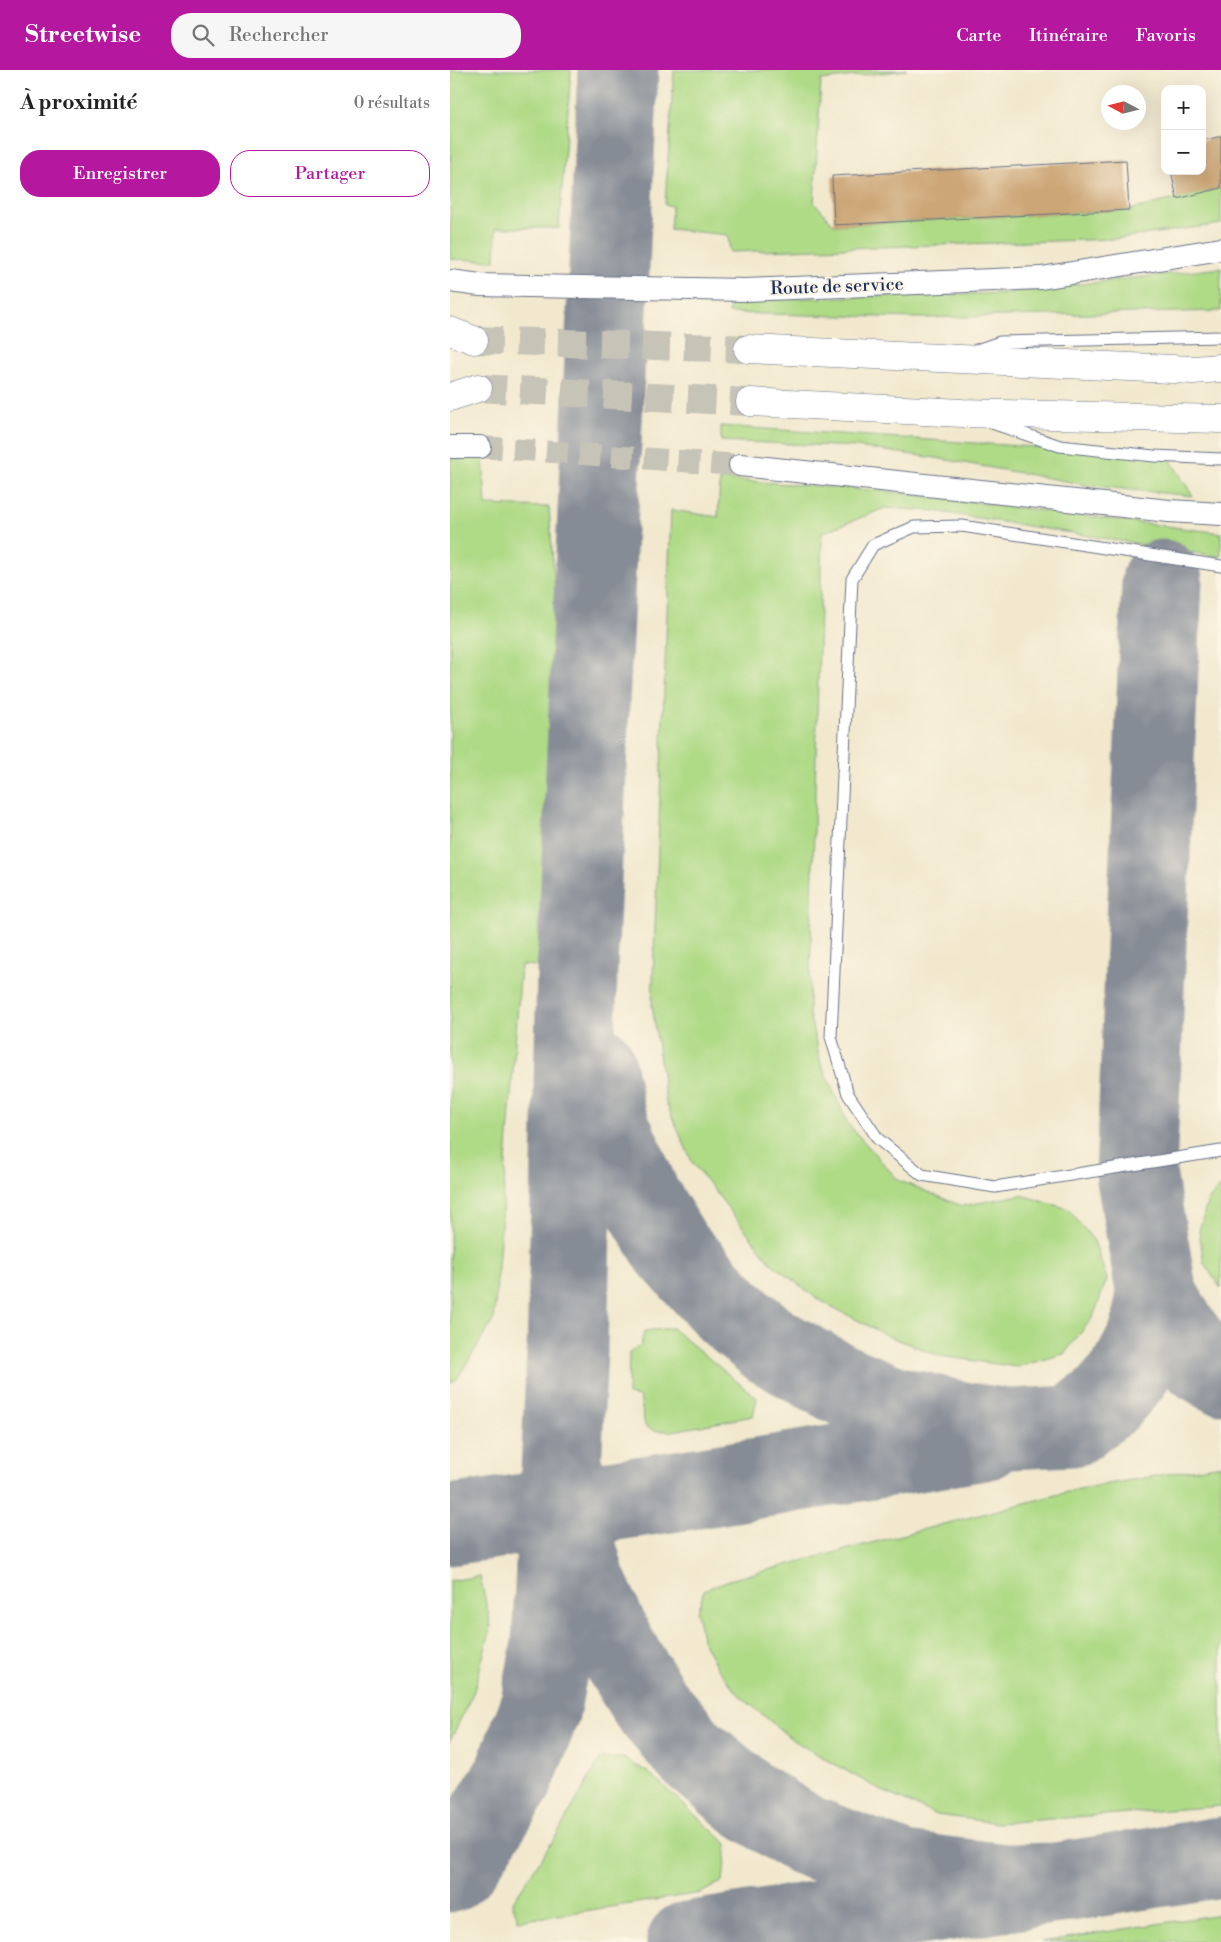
<!DOCTYPE html>
<html lang="fr">
<meta charset="utf-8">
<style>
body{margin:0;font-family:"Libre Bodoni",serif;background:#f6f6f6;color:#222}
.controls{position:absolute;right:15px;top:15px;display:grid;overflow:hidden;border-radius:10px;box-shadow:0 5px 20px #0002}
.controls button{width:45px;height:45px;display:grid;place-items:center;padding:0;border:0;border-bottom:1px solid #e0e0e0;background:#fff;color:#222;font:25px sans-serif}
.compass{position:absolute;left:651px;top:15px;width:45px;height:45px;border-radius:50%;background:#fff;box-shadow:0 5px 20px #0002;rotate:277deg}
.list{margin:0;padding:0;list-style:none}
h2{display:flex;justify-content:space-between;align-items:center;height:65px;margin:0;padding:0 20px;font-size:21px}
h2 small{font-size:16px;font-weight:400;color:#767676}
.actions{display:flex;gap:10px;padding:15px 20px}
.actions a{flex:1;padding:11px 0;border:1px solid #b5179e;border-radius:20px;text-align:center;font-size:18px;color:#b5179e}
.actions .main{background:#b5179e;color:#fff}
.icon{flex:none;width:28px;height:28px;fill:none;stroke:currentColor;stroke-width:2;stroke-linecap:round;stroke-linejoin:round}
.map{position:relative;flex:none;width:771px;height:1872px;overflow:hidden}
header{display:flex;align-items:center;gap:30px;box-sizing:border-box;height:70px;padding:0 25px;background:#b5179e;color:#fff}
header strong{font-size:24px}
nav{display:flex;gap:28px;margin-inline-start:auto;font-size:18px}
.search{width:350px;height:45px;background:#f6f6f6;display:flex;align-items:center;gap:12px;box-sizing:border-box;padding:0 18px;border-radius:20px;color:#767676;font-size:19px}
main{display:flex}
aside{flex:1;background:#fff}
.map>svg:first-child{display:block}
.green{fill:#afda86;stroke:#658472}
.lines{fill:none;stroke-linecap:round;stroke-linejoin:round}
.taxiway{stroke:#868c96;stroke-width:81}
.building{fill:#cca676}
.street-tunnel{stroke:#c6c3b7;stroke-width:22;stroke-dasharray:22 11;stroke-linecap:butt}
.secondary-tunnel{stroke:#c6c3b7;stroke-width:28;stroke-dasharray:28 14;stroke-linecap:butt}
.lane-casing{stroke:#667085;stroke-width:13}
.street-casing{stroke:#667085;stroke-width:24}
.secondary-casing{stroke:#667085;stroke-width:29}
.lane{stroke:#fff;stroke-width:11}
.street{stroke:#fff;stroke-width:22}
.secondary{stroke:#fff;stroke-width:28}
.labels{text-anchor:middle;stroke-width:4;stroke-linejoin:round;paint-order:stroke}
.street-label{font-size:18px;fill:#1b2f5e;stroke:#fcf5e5}
</style>
<header>
<strong>Streetwise</strong>
<div class="search"><svg class="icon" aria-label="search" viewBox="0 0 24 24"><circle cx="10" cy="10" r="6"/><path d="M15 15l6 6"/></svg>Rechercher</div>
<nav><a>Carte</a><a>Itinéraire</a><a>Favoris</a></nav>
</header>
<main>
<aside>
<h2>À proximité<small>0 résultats</small></h2>
<ul class="list">
</ul>
<div class="actions"><a class="main">Enregistrer</a><a>Partager</a></div>
</aside>
<div class="map">
<svg width="771" height="1872" viewBox="0 0 771 1872">
<rect width="100%" height="100%" fill="#fcf5e5"/>
<filter id="ink" filterUnits="userSpaceOnUse"><feTurbulence type="fractalNoise" baseFrequency=".02" numOctaves="2"/><feDisplacementMap in="SourceGraphic" scale="10" xChannelSelector="R" yChannelSelector="G"/><feConvolveMatrix kernelMatrix="1 2 1 2 8 2 1 2 1" color-interpolation-filters="sRGB"/></filter>
<filter id="wash" filterUnits="userSpaceOnUse"><feTurbulence type="fractalNoise" baseFrequency=".0096" numOctaves="4" result="noise"/><feDisplacementMap in="SourceGraphic" scale="20" xChannelSelector="R" yChannelSelector="G"/><feGaussianBlur stdDeviation="1.12" result="paint"/><feColorMatrix in="noise" values="0 0 0 0 0 0 0 0 0 0 0 0 0 0 0 0 0 1.4 0 .05"/><feComposite in="paint" operator="in"/></filter>
<g filter="url(#wash)">
<rect width="100%" height="100%" fill="#f1e8cd"/>
<g class="green">
<path d="M1 0H121L109 158H46L45 191 0 189Z"/>
<path d="M224 0H457L371 10 364 132 384 155 679 140 771 118V154L664 169 280 182 278 165 220 159 222 136 215 135Z"/>
<path d="M771 198V241L469 248 279 243 281 230 554 223Z"/>
<path d="M271 356 718 386 743 426 643 416 486 388 407 377 271 371Z"/>
<path d="M33 387 36 435 99 437 129 865 87 896 71 895 44 1249 7 1309 0 1313V389Z"/>
<path d="M270 409 435 421 771 463V487L484 441 435 438 372 463 359 943 371 994 398 1054 448 1110 512 1136 571 1125 618 1139 644 1171 657 1209 643 1247 614 1284 567 1297 490 1286 438 1266 369 1230 322 1194 242 1092 216 1033 202 935 221 440 268 447Z"/>
<path d="M771 1116V1219L754 1193 749 1161 758 1130Z"/>
<path d="M222 1258 307 1328 303 1346 223 1361H206L195 1356 190 1327 178 1325 179 1283 191 1275 194 1261Z"/>
<path d="M771 1395V1736L548 1753 487 1745 430 1720 344 1671 289 1625 268 1599 252 1569 247 1542 254 1520 279 1510 629 1419Z"/>
<path d="M30 1506 41 1557 24 1621 0 1671V1511Z"/>
<path d="M173 1688 198 1702 277 1774 273 1811 251 1823 69 1851 62 1833 106 1766 150 1689Z"/>
<path d="M771 1844V1872H591Z"/>
</g>
<g class="lines">
<g class="taxiway">
<path d="M712 510 686 1103 707 1225 728 1262 751 1292 771 1304"/>
<path d="M145 994 155 1046 190 1126 222 1179 280 1242 321 1276 390 1314 444 1336 512 1352 559 1359 622 1356 656 1331 680 1303 699 1266 707 1225"/>
<path d="M0 1455 254 1417 534 1370"/>
<path d="M121 1460 136 1513 164 1575 201 1635 242 1683 297 1729 355 1765 454 1802 555 1814 610 1813"/>
<path d="M0 1802 11 1791 63 1709 90 1639 102 1574 117 1281 127 900 168 0"/>
<path d="M237 1872 771 1787"/>
</g>
</g>
<g id="blocks">
<g class="building">
<path d="M771 66V118L727 129 721 101H752V71Z"/>
<path d="M676 90 679 140 384 155 382 106Z"/>
</g>
</g>
</g>
<g filter="url(#ink)">
<use href="#blocks" fill-opacity="0" stroke="#667085" stroke-width="1"/>
<g class="lines">
<path class="street-tunnel" d="M30 377 290 395"/>
<g class="secondary-tunnel">
<path d="M24 270 298 279"/>
<path d="M28 318 300 332"/>
</g>
<g class="lane-casing">
<g id="lane">
<path d="M524 281 550 272 771 267"/>
<path d="M542 353 610 376 704 386 771 389"/>
<path d="M771 496 512 456 464 457 423 475 402 509 381 967 398 1024 428 1069 472 1105 545 1117 771 1081"/>
</g>
</g>
<g class="street-casing">
<g id="street">
<path d="M0 211 30 215 296 220 591 208 771 179"/>
<path d="M0 377H30"/>
<path d="M290 395 719 441 771 444"/>
</g>
</g>
<g class="secondary-casing">
<g id="secondary">
<path d="M0 261 24 270"/>
<path d="M298 279 743 300 771 298"/>
<path d="M0 327 28 318"/>
<path d="M300 332 512 343 771 349"/>
</g>
</g>
<use href="#lane" class="lane"/>
<use href="#street" class="street"/>
<use href="#secondary" class="secondary"/>
</g>
</g>
<g class="labels">
<g class="street-label">
<text transform="translate(387 216) rotate(-2)" y="6">Route de service</text>
</g>
</g>
</svg>
<div class="controls">
<button>+</button>
<button>−</button>
</div>
<svg class="compass" viewBox="-18 -18 36 36"><path d="M0-13l5 13h-10z" fill="#e53935"/><path d="M0 13l5-13h-10z" fill="#767676"/></svg>
</div>
</main>
